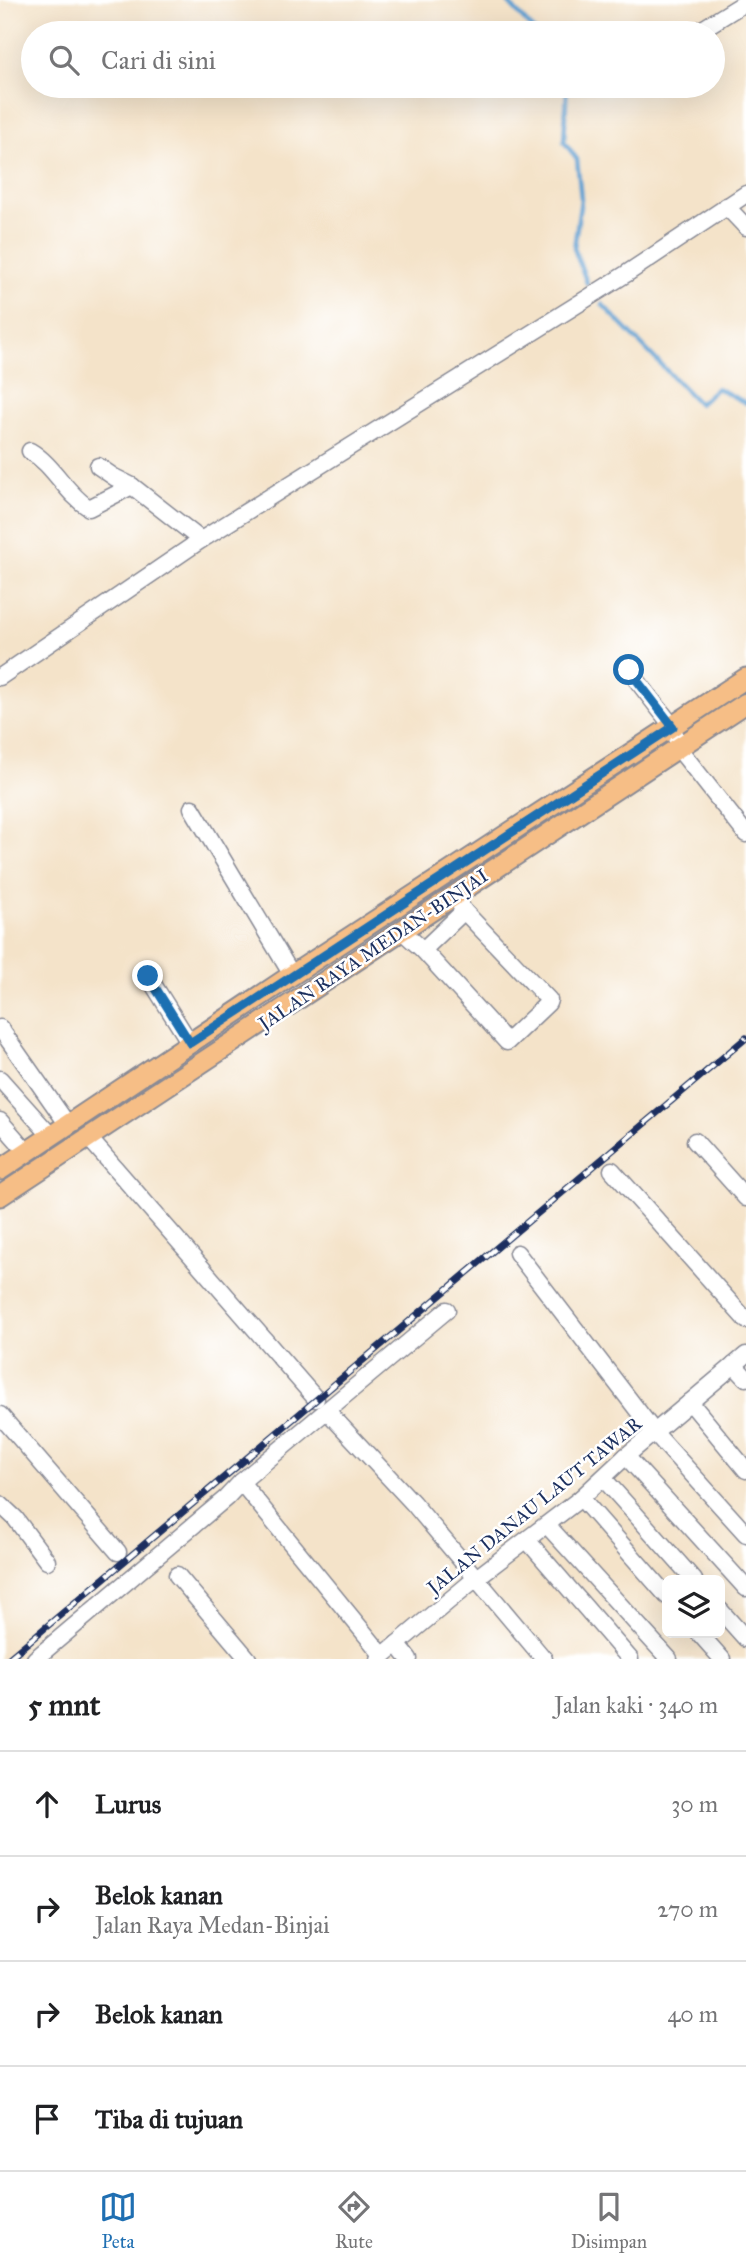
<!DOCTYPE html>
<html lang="id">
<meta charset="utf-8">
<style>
body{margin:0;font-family:"IM FELL Great Primer",serif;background:#f2f2f2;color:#202124}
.controls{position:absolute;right:21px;bottom:21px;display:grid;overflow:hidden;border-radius:10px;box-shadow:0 7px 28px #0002}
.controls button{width:63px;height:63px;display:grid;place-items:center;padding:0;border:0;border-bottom:2px solid #e0e0e0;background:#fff;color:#202124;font:35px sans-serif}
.stop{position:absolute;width:21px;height:21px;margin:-16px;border:5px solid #1f6fb2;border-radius:50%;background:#fff}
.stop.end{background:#1f6fb2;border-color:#fff;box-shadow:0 2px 7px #0008}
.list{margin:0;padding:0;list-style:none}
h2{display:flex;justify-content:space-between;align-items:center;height:91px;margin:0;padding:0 28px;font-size:30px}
h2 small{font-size:23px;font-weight:400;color:#757577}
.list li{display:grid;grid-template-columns:46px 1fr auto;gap:21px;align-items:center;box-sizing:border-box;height:105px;padding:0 28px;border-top:2px solid #e0e0e0}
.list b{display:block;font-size:26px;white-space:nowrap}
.list p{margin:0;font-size:23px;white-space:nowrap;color:#757577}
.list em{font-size:23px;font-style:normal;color:#757577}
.icon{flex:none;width:38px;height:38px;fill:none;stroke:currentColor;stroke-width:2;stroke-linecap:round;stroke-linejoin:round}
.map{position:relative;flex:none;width:746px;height:1659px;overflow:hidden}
.search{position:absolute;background:#fff;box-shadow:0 7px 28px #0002;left:21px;right:21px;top:21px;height:77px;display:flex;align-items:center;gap:18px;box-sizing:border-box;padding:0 24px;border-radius:38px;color:#757577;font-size:26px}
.sheet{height:511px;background:#fff}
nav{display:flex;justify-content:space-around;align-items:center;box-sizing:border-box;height:98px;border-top:2px solid #e0e0e0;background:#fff;font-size:19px;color:#757577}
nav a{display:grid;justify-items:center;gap:4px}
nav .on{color:#1f6fb2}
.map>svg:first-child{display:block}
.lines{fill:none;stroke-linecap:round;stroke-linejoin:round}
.stream{stroke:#5fa0d2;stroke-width:4.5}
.minor-casing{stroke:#888994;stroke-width:19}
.major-casing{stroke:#888994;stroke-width:23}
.minor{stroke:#fff;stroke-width:16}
.major{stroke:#f6be86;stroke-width:19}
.rail-casing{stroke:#1b2f5e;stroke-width:7}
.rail{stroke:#fff;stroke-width:4.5;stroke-dasharray:13;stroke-linecap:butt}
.route{stroke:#1f6fb2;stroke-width:9}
.labels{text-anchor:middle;stroke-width:5;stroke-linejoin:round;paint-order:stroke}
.street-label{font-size:19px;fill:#1b2f5e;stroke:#fff}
</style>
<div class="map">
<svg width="746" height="1659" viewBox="0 0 746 1659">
<rect width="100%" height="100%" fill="#fff"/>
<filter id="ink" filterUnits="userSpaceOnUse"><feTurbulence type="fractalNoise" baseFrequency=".0143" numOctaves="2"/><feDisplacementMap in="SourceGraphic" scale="14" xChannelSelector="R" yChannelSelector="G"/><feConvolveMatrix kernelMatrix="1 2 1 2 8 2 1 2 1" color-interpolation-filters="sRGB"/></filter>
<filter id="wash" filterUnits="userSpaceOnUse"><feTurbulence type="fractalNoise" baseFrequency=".00686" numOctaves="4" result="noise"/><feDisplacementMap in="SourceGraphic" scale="28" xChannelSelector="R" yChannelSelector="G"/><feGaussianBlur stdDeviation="1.57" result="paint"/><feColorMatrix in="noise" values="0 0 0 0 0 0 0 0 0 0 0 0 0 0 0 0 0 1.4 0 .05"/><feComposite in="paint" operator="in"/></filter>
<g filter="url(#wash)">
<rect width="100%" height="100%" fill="#f4e3c9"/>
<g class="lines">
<g class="stream">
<path d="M506 0 536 33"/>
<path d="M567 86 564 142 577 159 581 199 574 248 587 283"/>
<path d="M602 304 699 404 717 388 746 403"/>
</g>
</g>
</g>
<g filter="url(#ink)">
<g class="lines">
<g class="minor-casing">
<g id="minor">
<path d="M696 33 746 2"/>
<path d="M726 206 746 227"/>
<path d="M30 451C54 465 66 494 89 508L132 486"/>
<path d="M98 466 114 477 132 486 201 540"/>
<path d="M629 670 673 727 679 749 746 834"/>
<path d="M0 677 201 540 626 274 746 194"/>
<path d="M192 808 292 975"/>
<path d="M402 931 423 950 507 1042 548 1003 549 1000 464 911 454 895"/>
<path d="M423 950 464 911"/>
<path d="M148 976 190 1043"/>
<path d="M0 1028 68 1125"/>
<path d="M0 1079 51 1136"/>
<path d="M0 1121 27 1152"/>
<path d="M88 1137 316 1399"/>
<path d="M695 1141 746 1198"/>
<path d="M612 1170 746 1320"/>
<path d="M517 1253 655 1433 746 1534"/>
<path d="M734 1365 746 1378"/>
<path d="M690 1402 746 1470"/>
<path d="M328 1412 413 1503 544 1659"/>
<path d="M0 1415 118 1552"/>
<path d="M626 1456 746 1588"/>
<path d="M603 1478 694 1580"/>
<path d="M241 1482 383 1656"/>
<path d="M581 1498 667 1596"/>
<path d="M0 1504 15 1518 47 1561"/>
<path d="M547 1525 669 1659"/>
<path d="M527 1540 630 1659"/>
<path d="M177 1575 248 1659"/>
<path d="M720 1610 746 1639"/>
<path d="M699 1633 722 1659"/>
<path d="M397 1644 409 1659"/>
<path d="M35 1659 226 1498 241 1482 447 1310"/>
<path d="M379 1659 475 1579 581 1498 626 1456 746 1355"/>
</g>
</g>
<g class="major-casing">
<g id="major">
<path d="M0 1170 292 975 746 678"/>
<path d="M0 1196 746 703"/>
</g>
</g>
<use href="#minor" class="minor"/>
<use href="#major" class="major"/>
<g class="rail-casing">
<path id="rail" d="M8 1659 746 1038"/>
</g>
<use href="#rail" class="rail"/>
</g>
</g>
<g class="lines" filter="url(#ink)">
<path class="route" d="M148 976 190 1043 673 727 629 670"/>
</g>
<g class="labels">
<g class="street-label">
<text transform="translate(373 949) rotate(-34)" y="7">JALAN RAYA MEDAN-BINJAI</text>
<text transform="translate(534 1505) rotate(-39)" y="7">JALAN DANAU LAUT TAWAR</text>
</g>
</g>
</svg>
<div class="controls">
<button><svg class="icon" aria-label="layers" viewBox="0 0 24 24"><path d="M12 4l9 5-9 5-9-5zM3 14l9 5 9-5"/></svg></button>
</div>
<div class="stop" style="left:629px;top:670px"></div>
<div class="stop end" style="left:148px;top:976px"></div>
<div class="search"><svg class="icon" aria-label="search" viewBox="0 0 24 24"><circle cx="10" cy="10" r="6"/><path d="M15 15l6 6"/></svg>Cari di sini</div>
</div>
<section class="sheet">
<h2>5 mnt<small>Jalan kaki · 340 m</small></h2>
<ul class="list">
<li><svg class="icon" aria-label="ahead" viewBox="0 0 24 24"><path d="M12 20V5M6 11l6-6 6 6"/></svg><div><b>Lurus</b></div><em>30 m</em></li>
<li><svg class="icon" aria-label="right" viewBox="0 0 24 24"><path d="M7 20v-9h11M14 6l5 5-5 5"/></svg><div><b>Belok kanan</b><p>Jalan Raya Medan-Binjai</p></div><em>270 m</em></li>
<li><svg class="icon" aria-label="right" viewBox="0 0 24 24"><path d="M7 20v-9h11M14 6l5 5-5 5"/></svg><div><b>Belok kanan</b></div><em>40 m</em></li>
<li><svg class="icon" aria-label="arrive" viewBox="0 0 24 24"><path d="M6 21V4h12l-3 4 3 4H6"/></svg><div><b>Tiba di tujuan</b></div></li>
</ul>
</section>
<nav>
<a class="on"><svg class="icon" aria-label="map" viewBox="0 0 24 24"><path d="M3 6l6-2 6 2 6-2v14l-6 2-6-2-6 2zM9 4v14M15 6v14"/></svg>Peta</a>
<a><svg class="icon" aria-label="directions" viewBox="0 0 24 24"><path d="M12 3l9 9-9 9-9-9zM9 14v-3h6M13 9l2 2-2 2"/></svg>Rute</a>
<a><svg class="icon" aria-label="saved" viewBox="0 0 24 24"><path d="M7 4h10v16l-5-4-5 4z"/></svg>Disimpan</a>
</nav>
